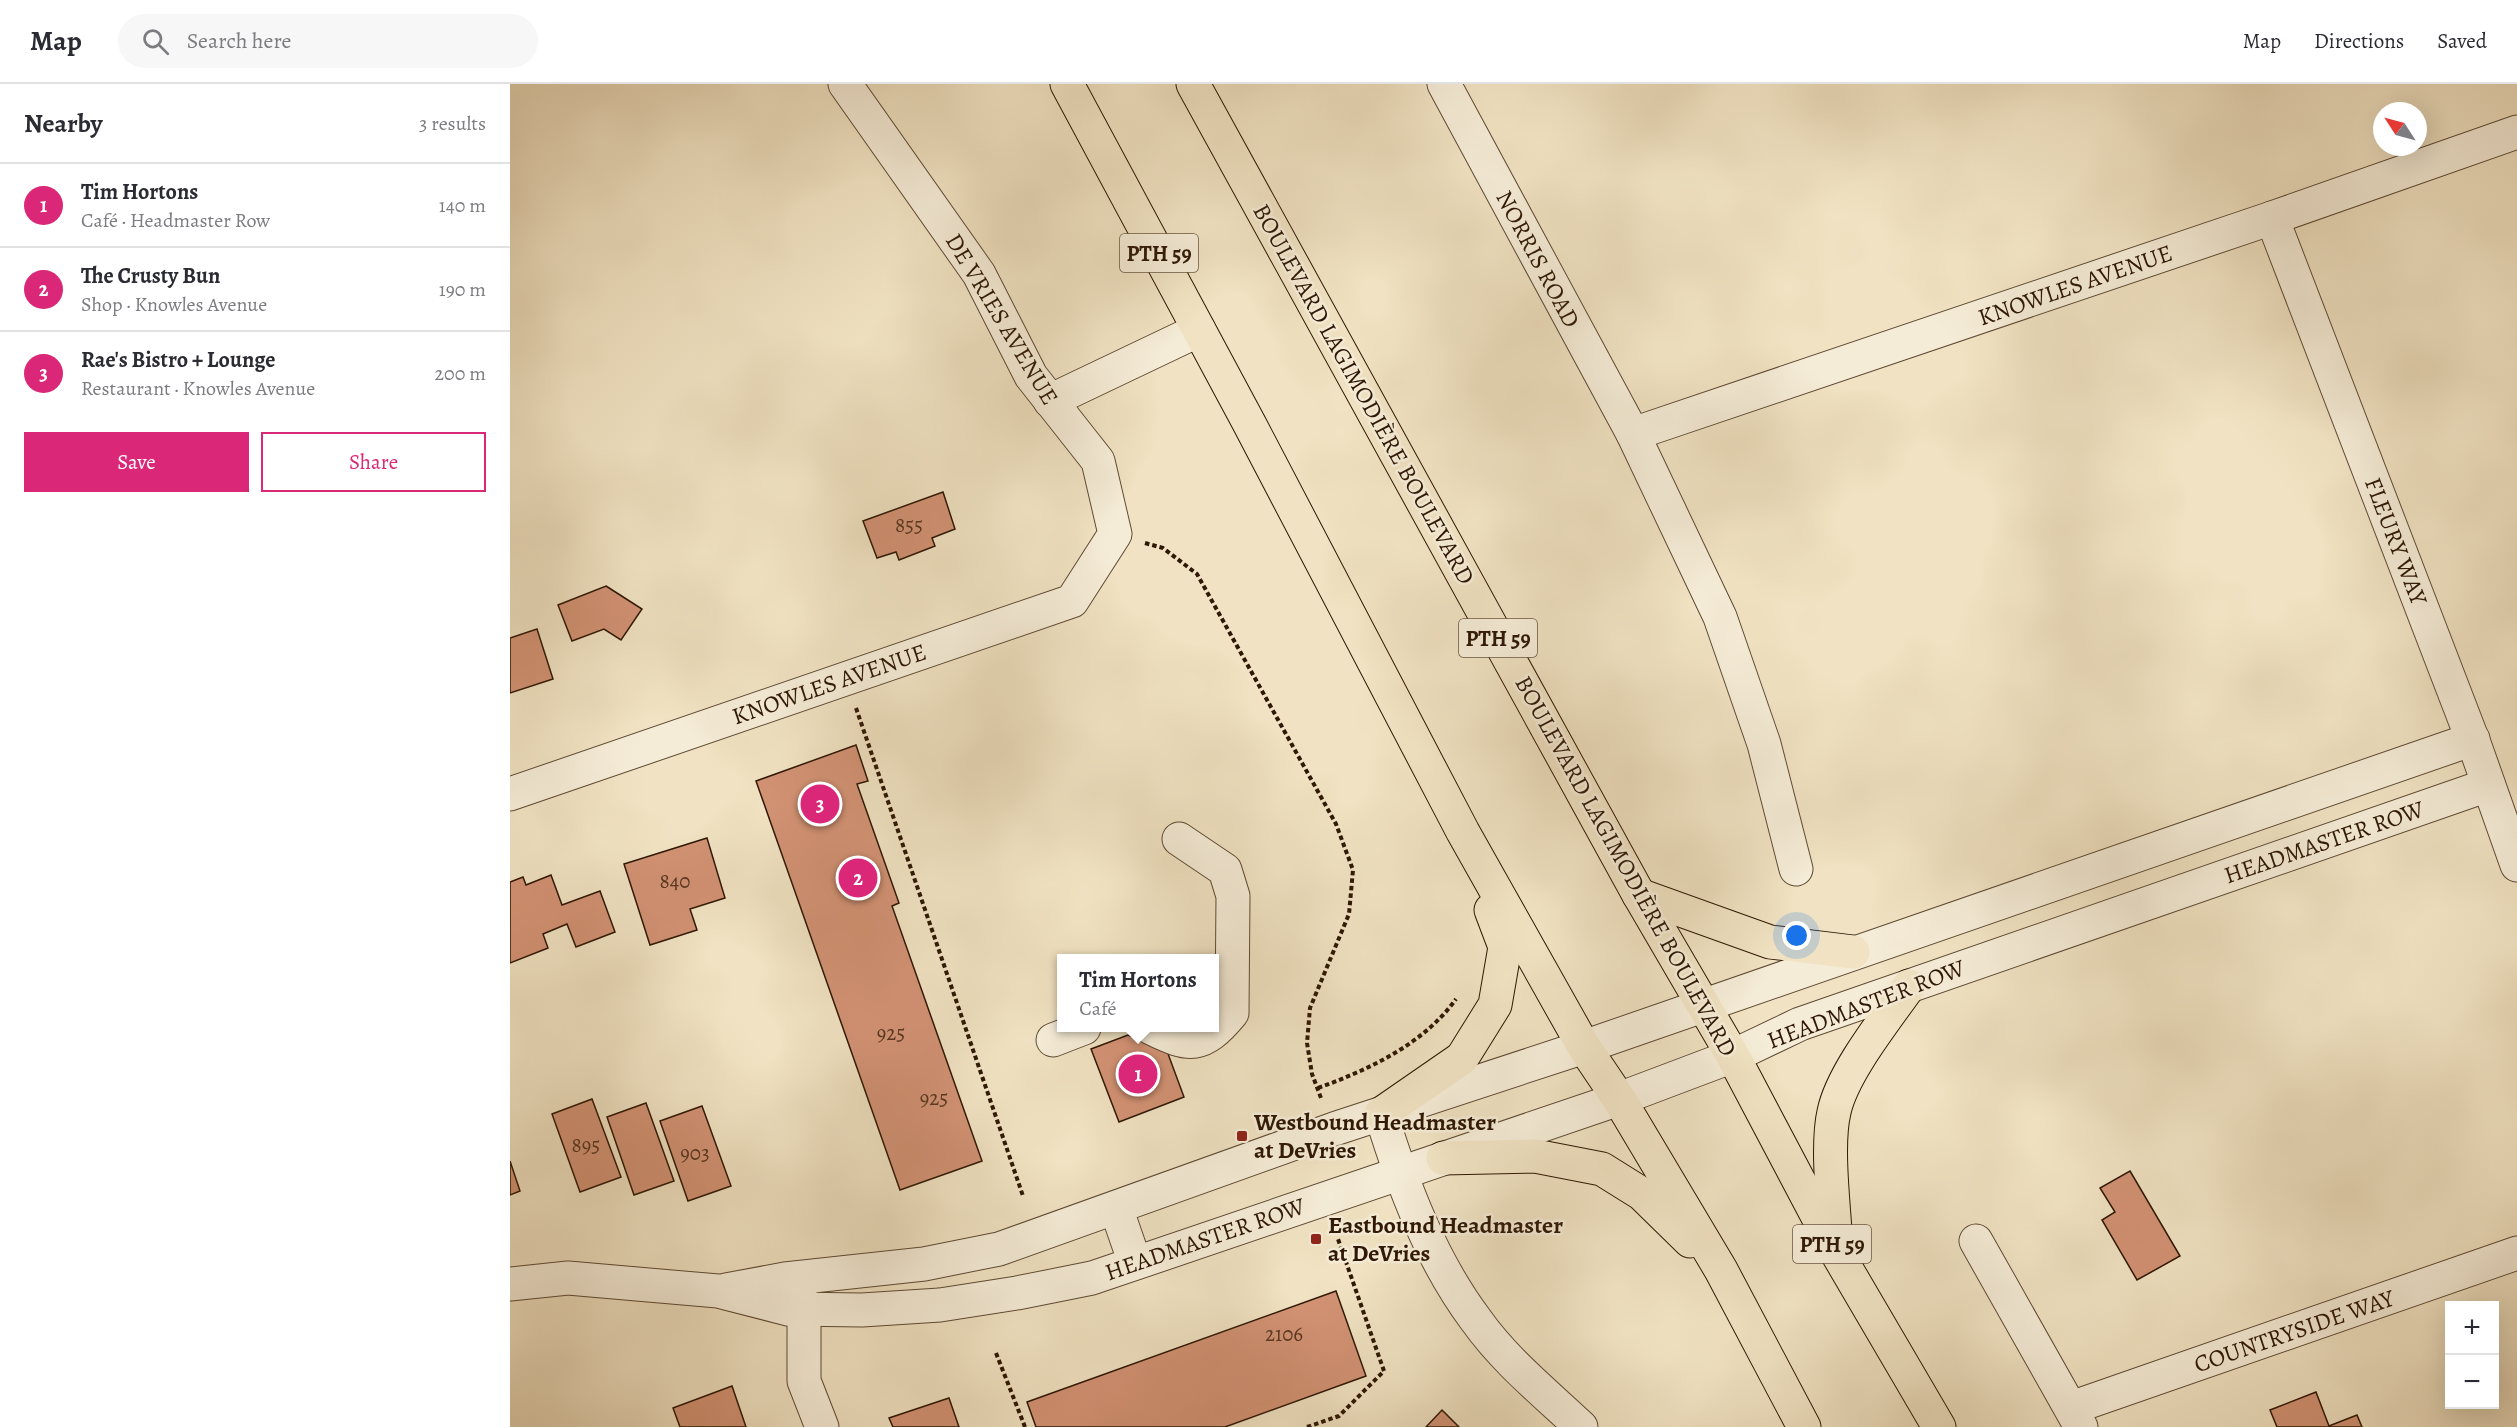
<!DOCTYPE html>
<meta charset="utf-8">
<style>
body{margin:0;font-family:Alegreya,serif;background:#f7f7f7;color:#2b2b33}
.controls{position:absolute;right:18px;bottom:18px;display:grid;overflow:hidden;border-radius:0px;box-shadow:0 6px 24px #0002}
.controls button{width:54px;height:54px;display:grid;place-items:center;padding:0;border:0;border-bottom:2px solid #e1e1e2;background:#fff;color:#2b2b33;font:30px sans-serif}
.compass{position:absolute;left:1863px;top:18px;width:54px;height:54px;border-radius:50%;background:#fff;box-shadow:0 6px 24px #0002;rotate:306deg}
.you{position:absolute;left:1287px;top:852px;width:21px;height:21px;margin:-15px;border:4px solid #fff;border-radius:50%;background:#1a73e8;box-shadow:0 0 0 9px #1a73e833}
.badge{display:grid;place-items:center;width:39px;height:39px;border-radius:50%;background:#db2777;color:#fff;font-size:20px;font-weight:700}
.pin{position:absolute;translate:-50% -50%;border:3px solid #fff;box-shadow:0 2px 6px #0006}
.popup{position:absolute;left:547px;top:870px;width:162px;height:78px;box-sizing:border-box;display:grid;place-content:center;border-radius:0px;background:#fff;filter:drop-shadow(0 2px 4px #0005);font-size:20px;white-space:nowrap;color:#7c7c81}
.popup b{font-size:22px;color:#2b2b33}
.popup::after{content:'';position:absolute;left:50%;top:100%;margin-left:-12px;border:12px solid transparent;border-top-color:#fff}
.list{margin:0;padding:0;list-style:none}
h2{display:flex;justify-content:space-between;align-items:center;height:78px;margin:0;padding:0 24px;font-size:26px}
h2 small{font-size:20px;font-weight:400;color:#7c7c81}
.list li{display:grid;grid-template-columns:39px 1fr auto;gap:18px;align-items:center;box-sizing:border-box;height:84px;padding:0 24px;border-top:2px solid #e1e1e2}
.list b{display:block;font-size:22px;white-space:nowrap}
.list p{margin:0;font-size:20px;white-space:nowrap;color:#7c7c81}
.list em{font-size:20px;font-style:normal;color:#7c7c81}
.actions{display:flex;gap:12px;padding:18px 24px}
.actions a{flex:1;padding:14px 0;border:2px solid #db2777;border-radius:0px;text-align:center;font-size:21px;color:#db2777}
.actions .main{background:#db2777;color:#fff}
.icon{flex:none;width:33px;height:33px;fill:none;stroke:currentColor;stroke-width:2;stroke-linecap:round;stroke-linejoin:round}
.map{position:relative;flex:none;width:2007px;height:1343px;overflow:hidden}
header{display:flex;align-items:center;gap:36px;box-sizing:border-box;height:84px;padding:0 30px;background:#fff;border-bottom:2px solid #e1e1e2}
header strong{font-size:28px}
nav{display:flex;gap:33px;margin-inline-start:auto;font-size:21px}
.search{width:420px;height:54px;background:#f7f7f7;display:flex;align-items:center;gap:15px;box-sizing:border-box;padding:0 21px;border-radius:33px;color:#7c7c81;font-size:22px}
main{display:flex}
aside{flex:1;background:#fff}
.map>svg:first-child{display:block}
.building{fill:#d29274;stroke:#2e1704;stroke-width:1.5}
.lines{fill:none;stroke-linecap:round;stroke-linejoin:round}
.minor-casing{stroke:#5e4a34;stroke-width:35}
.major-casing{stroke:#2e1704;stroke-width:35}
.path{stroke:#2e1704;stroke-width:4;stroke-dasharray:4.5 3;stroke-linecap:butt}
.minor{stroke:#f5ecd7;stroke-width:33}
.major{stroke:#f0e2c2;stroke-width:33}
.poi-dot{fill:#8f2418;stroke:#f5ecd7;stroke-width:2}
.labels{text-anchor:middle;stroke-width:5;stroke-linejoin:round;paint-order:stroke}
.number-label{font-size:21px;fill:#573620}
.shield{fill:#f5ecd7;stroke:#6a5743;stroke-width:1.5}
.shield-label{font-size:22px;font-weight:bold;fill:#2e1704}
.street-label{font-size:24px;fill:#2e1704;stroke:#f5ecd7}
.poi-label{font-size:24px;font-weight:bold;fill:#2e1704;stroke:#f5ecd7;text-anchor:start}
</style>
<header>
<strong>Map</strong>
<div class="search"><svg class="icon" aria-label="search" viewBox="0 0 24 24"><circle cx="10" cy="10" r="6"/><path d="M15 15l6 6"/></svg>Search here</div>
<nav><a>Map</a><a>Directions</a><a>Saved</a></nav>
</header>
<main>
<aside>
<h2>Nearby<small>3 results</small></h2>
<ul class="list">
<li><span class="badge">1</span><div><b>Tim Hortons</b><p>Café · Headmaster Row</p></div><em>140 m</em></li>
<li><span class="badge">2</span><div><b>The Crusty Bun</b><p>Shop · Knowles Avenue</p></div><em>190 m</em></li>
<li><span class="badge">3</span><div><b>Rae's Bistro + Lounge</b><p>Restaurant · Knowles Avenue</p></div><em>200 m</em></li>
</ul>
<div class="actions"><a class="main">Save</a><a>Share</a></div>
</aside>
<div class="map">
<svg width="2007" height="1343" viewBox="0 0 2007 1343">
<rect width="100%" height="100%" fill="#f0e2c2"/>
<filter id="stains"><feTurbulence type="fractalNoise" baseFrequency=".00333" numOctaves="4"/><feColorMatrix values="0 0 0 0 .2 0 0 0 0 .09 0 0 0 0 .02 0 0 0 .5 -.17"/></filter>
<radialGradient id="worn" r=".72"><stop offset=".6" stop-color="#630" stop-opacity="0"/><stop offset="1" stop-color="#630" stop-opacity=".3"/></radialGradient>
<g class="building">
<path d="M433 408 445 445 422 454 425 462 389 476 386 468 367 474 353 437Z"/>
<path d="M96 502 132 525 111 556 94 545 62 557 48 521Z"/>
<path d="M27 545 43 595 0 609V554Z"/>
<path d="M346 661 358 697 347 700 389 819 382 822 472 1077 390 1106 246 697Z"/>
<path d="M197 754 215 814 180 825 187 846 140 861 114 780Z"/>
<path d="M41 791 52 821 90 807 105 848 66 863 57 840 33 850 38 864 0 879V798L13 793 16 801Z"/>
<path d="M618 951 657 967 674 1013 609 1038 581 965Z"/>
<path d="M82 1015 111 1093 70 1108 42 1030Z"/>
<path d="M136 1019 164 1097 124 1111 97 1033Z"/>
<path d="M192 1022 221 1102 178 1117 150 1037Z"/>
<path d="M0 1077 10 1107 0 1111Z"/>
<path d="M1620 1087 1670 1172 1627 1196 1592 1136 1605 1128 1590 1104Z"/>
<path d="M826 1207 856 1292 715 1343H526L517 1318Z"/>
<path d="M222 1302 236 1343H170L163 1324Z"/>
<path d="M1806 1308 1819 1342 1847 1331 1852 1343H1767L1760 1326Z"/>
<path d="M439 1314 449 1343H383L379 1334Z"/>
<path d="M932 1326 949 1343H916Z"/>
</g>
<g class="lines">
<g class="minor-casing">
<g id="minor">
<path d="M934 0 1123 350 1210 533 1254 660 1286 785"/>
<path d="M1762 134 1965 662 2007 781"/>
<path d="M540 317 689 246"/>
<path d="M1123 350 1762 134 2007 48"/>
<path d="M0 710 562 517 605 450 588 377 521 292 469 190 335 0"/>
<path d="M641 944C680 963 692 965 722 929L723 812 715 786 669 755"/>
<path d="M543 956 574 944"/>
<path d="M871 1030C893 1102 921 1176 966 1236 995 1277 1035 1309 1071 1343"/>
<path d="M606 1124 625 1179"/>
<path d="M1466 1157 1571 1343"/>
<path d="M0 1200 58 1194 208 1207 278 1225 352 1226 430 1221 507 1209 582 1194 1109 1015 1223 972 1290 940 1978 701"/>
<path d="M288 1204 294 1225V1297L312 1343"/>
<path d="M216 1206 275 1195 414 1180 489 1165 824 1045 1074 963 1963 655"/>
<path d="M1561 1324 2007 1169"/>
</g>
</g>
<g class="major-casing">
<g id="major">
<path d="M557 0 739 339 953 748 1074 963 1109 1015 1211 1186 1294 1343"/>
<path d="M683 0 1129 811 1223 972 1327 1169 1429 1343"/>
<path d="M1129 811 1260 858 1343 868"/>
<path d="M871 1030 952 974 985 921 995 863 981 826"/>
<path d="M933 1074 1025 1072 1092 1085 1132 1110 1180 1157"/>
<path d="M1326 1161C1324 1124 1316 1062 1324 1028 1332 989 1376 935 1399 902"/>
</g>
</g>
<g class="path">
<path d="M635 459 653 464 687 490 826 740 843 786 839 830 800 924 797 959 802 990 811 1014"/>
<path d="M346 624 513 1112"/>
<path d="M808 1004C858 986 914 960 946 915"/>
<path d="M486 1269 515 1343"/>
<path d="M797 1343 829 1332 874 1287 828 1155"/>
</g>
<use href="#minor" class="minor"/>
<use href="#major" class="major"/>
</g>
<g class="poi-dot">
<rect x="726" y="1046" width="12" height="12" rx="3"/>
<rect x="800" y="1149" width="12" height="12" rx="3"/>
</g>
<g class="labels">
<g class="number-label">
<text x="399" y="448">855</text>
<text x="165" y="804">840</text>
<text x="381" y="956">925</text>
<text x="424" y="1021">925</text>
<text x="76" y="1068">895</text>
<text x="185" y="1076">903</text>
<text x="774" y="1257">2106</text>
</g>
<g class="shield">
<rect x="610" y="150" width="78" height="38" rx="4.5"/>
<rect x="949" y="535" width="78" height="38" rx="4.5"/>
<rect x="1283" y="1141" width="78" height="38" rx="4.5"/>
</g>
<g class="shield-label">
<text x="649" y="177">PTH 59</text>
<text x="988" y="562">PTH 59</text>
<text x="1322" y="1168">PTH 59</text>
</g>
<g class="street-label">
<text transform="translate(1028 175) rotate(62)" y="8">NORRIS ROAD</text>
<text transform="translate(1565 201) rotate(-19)" y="8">KNOWLES AVENUE</text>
<text transform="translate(492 235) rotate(59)" y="8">DE VRIES AVENUE</text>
<text transform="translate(854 310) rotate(61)" y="8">BOULEVARD LAGIMODIÈRE BOULEVARD</text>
<text transform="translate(1886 457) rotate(69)" y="8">FLEURY WAY</text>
<text transform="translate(319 600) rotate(-19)" y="8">KNOWLES AVENUE</text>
<text transform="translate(1814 758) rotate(-19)" y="8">HEADMASTER ROW</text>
<text transform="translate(1116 782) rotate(61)" y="8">BOULEVARD LAGIMODIÈRE BOULEVARD</text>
<text transform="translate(1356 920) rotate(-21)" y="8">HEADMASTER ROW</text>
<text transform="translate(695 1155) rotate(-19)" y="8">HEADMASTER ROW</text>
<text transform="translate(1784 1247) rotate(-19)" y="8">COUNTRYSIDE WAY</text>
</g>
<g class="poi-label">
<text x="744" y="1046">Westbound Headmaster<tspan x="744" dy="28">at DeVries</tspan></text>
<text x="818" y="1149">Eastbound Headmaster<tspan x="818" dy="28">at DeVries</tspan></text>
</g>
</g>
<rect width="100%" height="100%" filter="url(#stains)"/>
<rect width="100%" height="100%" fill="url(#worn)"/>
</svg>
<div class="controls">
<button>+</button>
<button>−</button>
</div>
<svg class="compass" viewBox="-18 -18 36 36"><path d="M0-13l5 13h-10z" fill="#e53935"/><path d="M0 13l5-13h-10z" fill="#7c7c81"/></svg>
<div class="you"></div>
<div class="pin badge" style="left:628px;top:990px">1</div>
<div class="popup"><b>Tim Hortons</b>Café</div>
<div class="pin badge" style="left:348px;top:794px">2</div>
<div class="pin badge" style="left:310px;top:720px">3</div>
</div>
</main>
